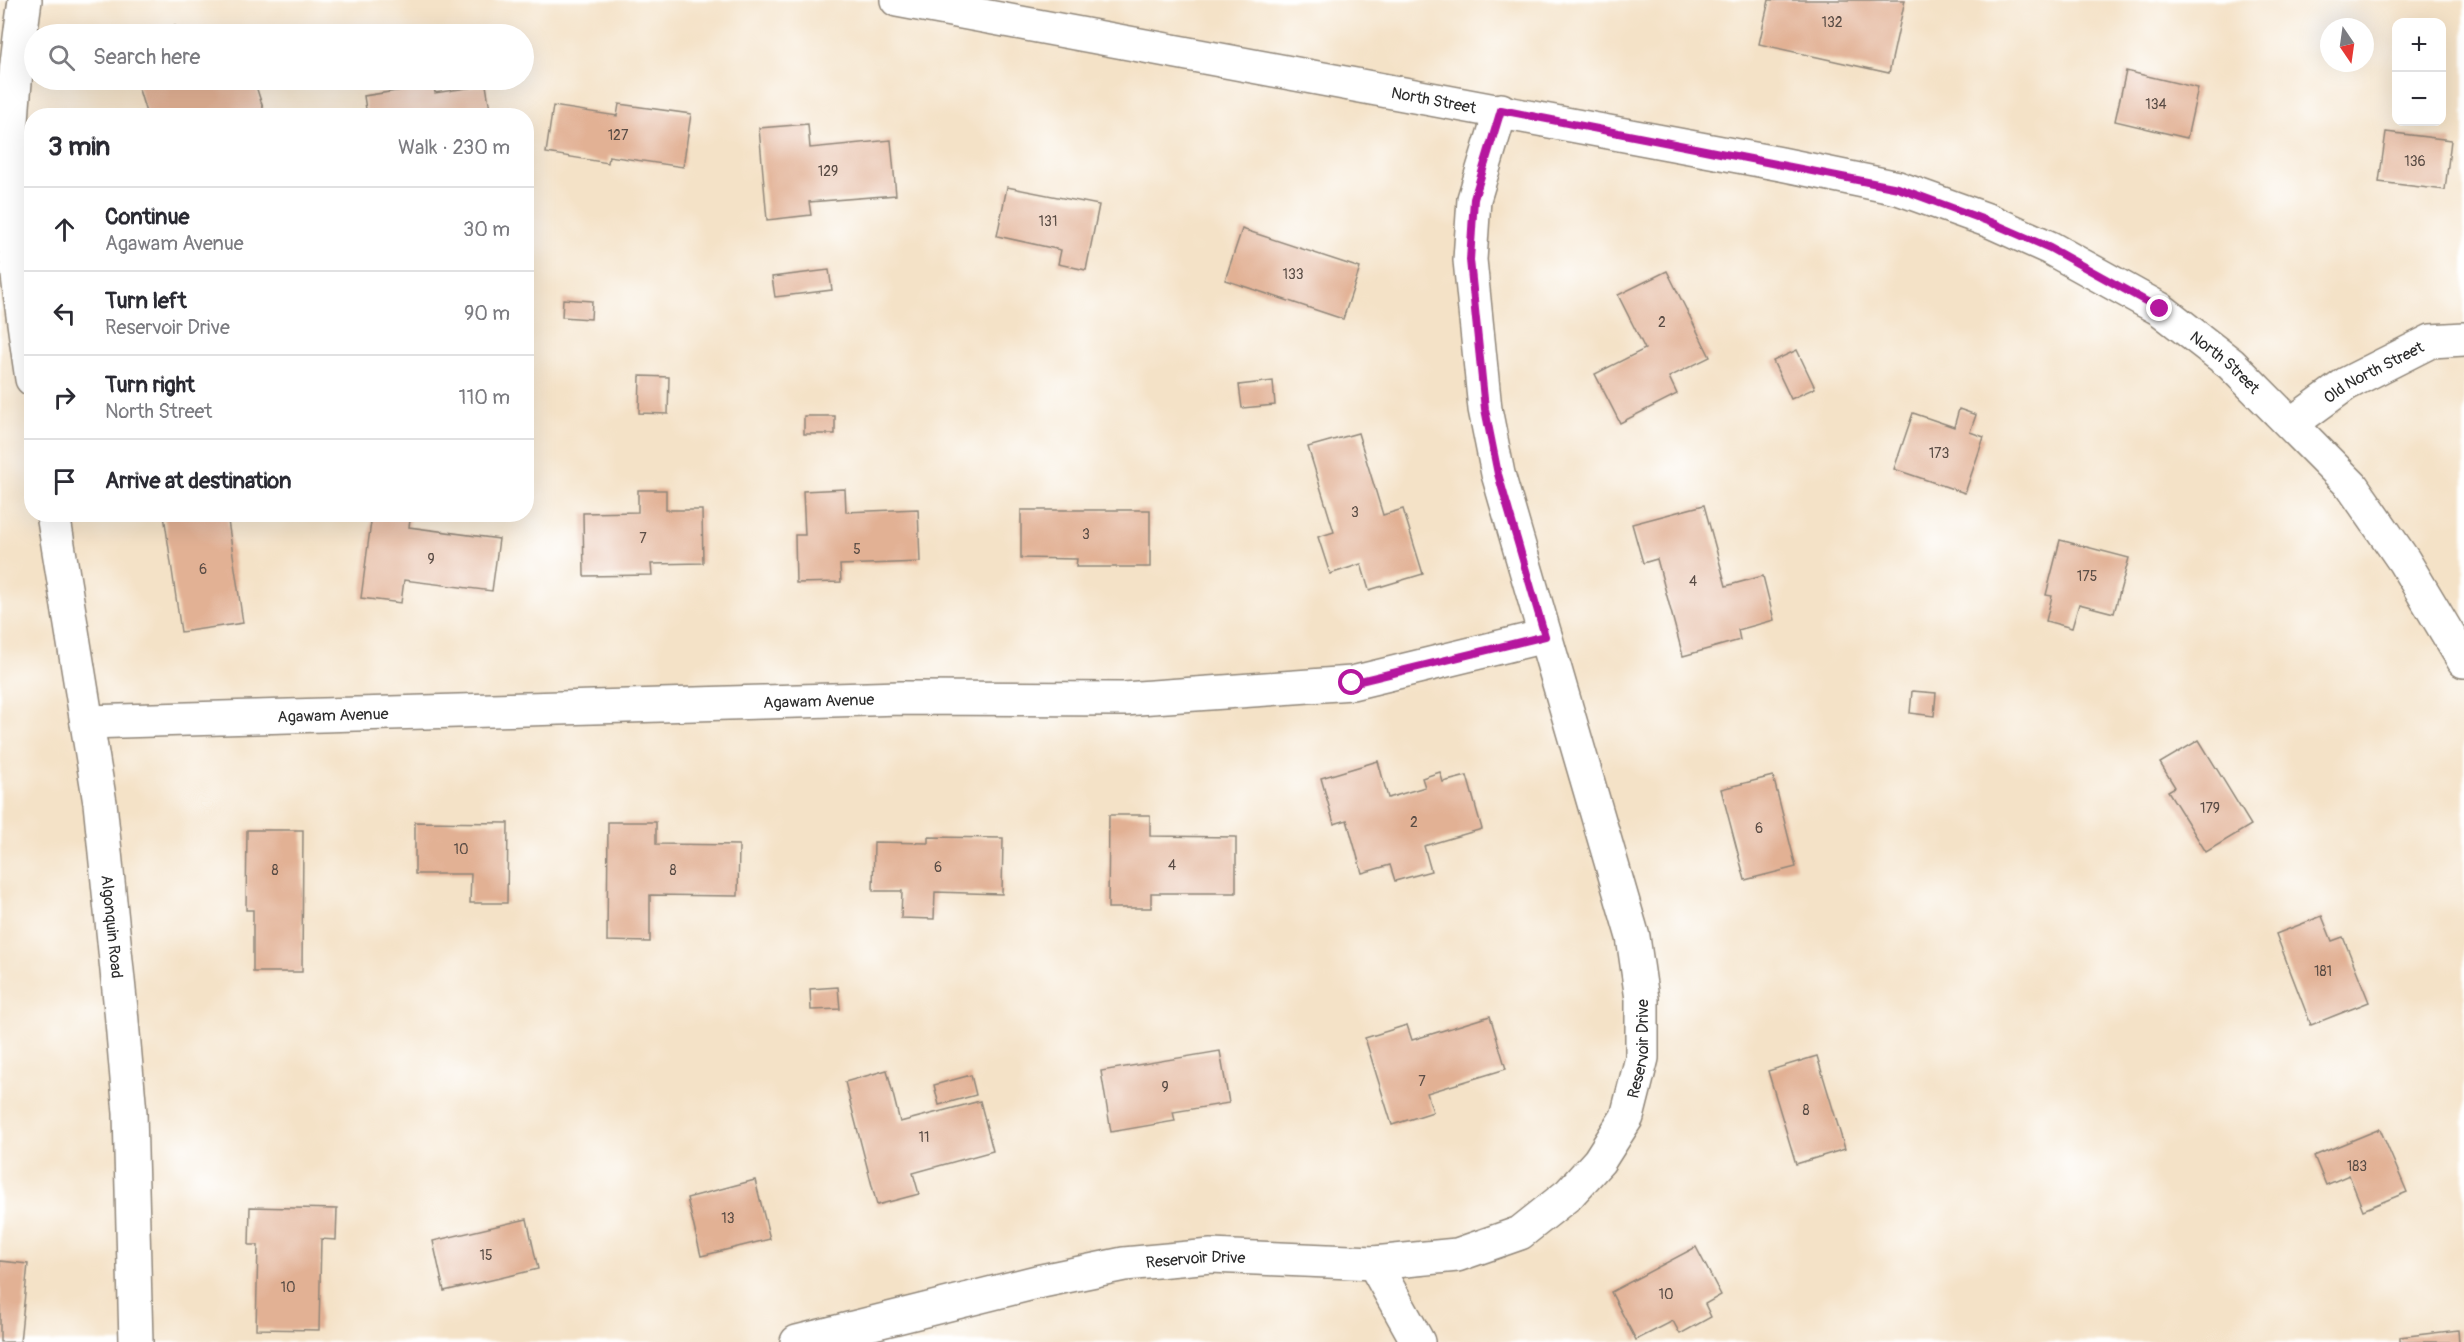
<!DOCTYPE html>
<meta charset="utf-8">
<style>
body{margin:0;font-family:Pangolin,sans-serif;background:#f7f7f7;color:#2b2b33}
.controls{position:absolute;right:18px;top:18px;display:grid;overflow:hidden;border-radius:12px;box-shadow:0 6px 24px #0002}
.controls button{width:54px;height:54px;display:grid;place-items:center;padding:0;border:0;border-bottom:2px solid #e1e1e2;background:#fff;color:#2b2b33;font:30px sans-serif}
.compass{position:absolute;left:2320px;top:18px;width:54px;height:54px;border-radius:50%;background:#fff;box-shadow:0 6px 24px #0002;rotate:167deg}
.stop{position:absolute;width:18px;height:18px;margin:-14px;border:4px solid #b5179e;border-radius:50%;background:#fff}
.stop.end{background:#b5179e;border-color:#fff;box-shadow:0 2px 6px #0008}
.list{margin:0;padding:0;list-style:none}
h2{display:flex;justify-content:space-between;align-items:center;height:78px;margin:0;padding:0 24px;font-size:26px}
h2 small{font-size:20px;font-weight:400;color:#7c7c81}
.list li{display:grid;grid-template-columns:39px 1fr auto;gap:18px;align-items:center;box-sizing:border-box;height:84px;padding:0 24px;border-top:2px solid #e1e1e2}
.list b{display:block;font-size:22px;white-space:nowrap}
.list p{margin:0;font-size:20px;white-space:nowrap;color:#7c7c81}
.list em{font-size:20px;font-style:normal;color:#7c7c81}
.icon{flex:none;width:33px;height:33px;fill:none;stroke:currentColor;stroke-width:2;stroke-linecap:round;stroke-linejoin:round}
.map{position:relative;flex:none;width:2464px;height:1342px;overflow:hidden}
.search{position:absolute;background:#fff;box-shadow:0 6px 24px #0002;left:24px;top:24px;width:510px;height:66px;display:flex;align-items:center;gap:15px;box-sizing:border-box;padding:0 21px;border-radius:33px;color:#7c7c81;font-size:22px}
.panel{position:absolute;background:#fff;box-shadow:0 6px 24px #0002;left:24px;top:108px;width:510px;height:414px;border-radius:24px}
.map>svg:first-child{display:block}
.building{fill:#e2b194}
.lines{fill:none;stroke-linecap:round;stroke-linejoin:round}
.minor-casing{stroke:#908679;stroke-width:36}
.tertiary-casing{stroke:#908679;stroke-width:36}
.minor{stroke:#fff;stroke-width:33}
.tertiary{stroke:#fff;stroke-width:33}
.route{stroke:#b5179e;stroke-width:8}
.labels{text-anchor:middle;stroke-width:6;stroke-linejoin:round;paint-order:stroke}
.number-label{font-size:14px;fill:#594c45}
.street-label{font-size:16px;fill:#2b2b2b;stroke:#fff}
</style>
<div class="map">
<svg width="2464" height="1342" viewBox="0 0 2464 1342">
<rect width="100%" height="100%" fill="#fff"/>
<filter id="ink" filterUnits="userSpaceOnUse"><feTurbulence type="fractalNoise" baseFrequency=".0167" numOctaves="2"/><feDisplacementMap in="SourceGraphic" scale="12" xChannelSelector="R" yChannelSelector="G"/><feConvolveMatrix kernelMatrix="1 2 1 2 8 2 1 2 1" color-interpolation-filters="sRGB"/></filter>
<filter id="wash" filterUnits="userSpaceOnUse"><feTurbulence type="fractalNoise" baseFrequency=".008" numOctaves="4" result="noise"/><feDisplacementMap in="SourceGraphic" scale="24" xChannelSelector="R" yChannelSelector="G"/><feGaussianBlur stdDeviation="1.35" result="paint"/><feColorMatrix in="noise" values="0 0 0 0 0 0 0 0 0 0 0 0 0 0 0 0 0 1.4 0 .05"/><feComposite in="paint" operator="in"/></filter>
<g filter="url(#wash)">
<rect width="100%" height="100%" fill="#f4e2c7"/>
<g id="blocks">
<g class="building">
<path d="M1769 0H1905L1889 73 1759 44Z"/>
<path d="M175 26 178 34H150Z"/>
<path d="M2126 71 2198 88 2187 138 2115 121Z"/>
<path d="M136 80H254L265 114 147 116Z"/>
<path d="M434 85 435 93 486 85 491 116H367L364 96Z"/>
<path d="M619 104 691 114 683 167 609 156 608 163 546 153 553 106 617 116Z"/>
<path d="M808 124 810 148 891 140 896 195 809 202 811 215 767 220 759 128Z"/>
<path d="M2386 132 2451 140 2445 190 2379 182Z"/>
<path d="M1007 187 1099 205 1086 270 1058 264 1061 250 997 236Z"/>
<path d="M1242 229 1360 268 1343 319 1225 280Z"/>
<path d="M829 270 832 290 775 297 772 277Z"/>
<path d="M1667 271 1710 357 1669 377 1677 394 1620 423 1595 374 1645 349 1618 295Z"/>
<path d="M563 299 592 301 591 319 562 317Z"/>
<path d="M1797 350 1815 388 1791 399 1773 361Z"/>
<path d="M640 376 669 377 668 414 639 413Z"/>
<path d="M1273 381 1275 405 1242 408 1239 385Z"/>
<path d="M1959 409 1976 415 1970 432 1984 437 1965 493 1894 469 1913 413 1954 427Z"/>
<rect x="804" y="416" width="31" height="18"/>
<path d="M1358 433 1383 515 1403 509 1423 574 1369 590 1361 564 1330 574 1318 537 1334 532 1308 447Z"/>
<path d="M845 489 846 512 918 509 920 562 840 565 841 582 796 583 795 535H805L803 491Z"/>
<path d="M638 490H666V510H702L703 563 651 564 652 575 584 576 583 513 638 512Z"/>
<path d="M1704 505 1726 586 1763 576 1774 620 1738 630 1740 640 1683 656 1657 559 1643 563 1632 524Z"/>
<path d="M1021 510H1150V567H1076L1077 559 1021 558Z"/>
<path d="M227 514 243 623 181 632 164 515Z"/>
<path d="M372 514H411L409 527 499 539 492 591 404 580 401 603 361 598Z"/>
<path d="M2060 540 2129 558 2114 613 2079 604 2072 628 2046 621 2052 596 2046 595Z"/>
<path d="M1912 691 1936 693 1934 716 1910 713Z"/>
<path d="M2199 740 2251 825 2206 852 2168 791 2175 787 2160 763Z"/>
<path d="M1378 761 1388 798 1425 787 1422 778 1440 772 1443 782 1467 776 1482 829 1424 846 1431 871 1395 881 1390 865 1362 873 1347 820 1334 824 1321 778Z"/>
<path d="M1773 776 1796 867 1745 880 1721 789Z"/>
<path d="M1109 815H1150V836L1236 837V893H1151V908H1108Z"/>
<path d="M415 822 508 823 507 903H470L471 874H415Z"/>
<path d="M608 822H656V844L739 845 738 896 650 895V942L607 941Z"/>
<path d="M247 830H303L302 972H253V910H246Z"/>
<path d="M928 837 1003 838 1002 894 935 892 934 919 901 918 902 891H873L874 842 928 843Z"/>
<path d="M2322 916 2332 941 2343 937 2369 1002 2311 1025 2276 934Z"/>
<path d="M838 987 840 1009 811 1010 810 989Z"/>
<path d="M1490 1016 1506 1069 1427 1093 1433 1112 1392 1125 1365 1038 1407 1025 1412 1040Z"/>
<path d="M1220 1051 1229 1103 1173 1112 1175 1121 1111 1132 1101 1071Z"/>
<path d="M1817 1056 1845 1149 1796 1164 1768 1071Z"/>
<path d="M887 1070 900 1122 980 1101 993 1151 913 1173 919 1194 877 1205 845 1082Z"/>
<path d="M971 1075 976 1095 939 1105 934 1085Z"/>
<path d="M2380 1129 2407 1192 2363 1210 2349 1175 2326 1185 2314 1156Z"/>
<path d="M755 1180 770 1239 701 1256 687 1198Z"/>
<path d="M250 1207 337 1209 336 1240 321 1239 319 1330 256 1329 258 1245H249Z"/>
<path d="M527 1219 538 1269 444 1291 433 1241Z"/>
<path d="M1696 1247 1721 1295 1705 1304 1711 1317 1680 1334 1673 1321 1636 1340 1611 1292Z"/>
<path d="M0 1261 28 1264 20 1342H0Z"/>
<path d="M2458 1330 2459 1342H2400V1337Z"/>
</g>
</g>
</g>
<g filter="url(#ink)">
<use href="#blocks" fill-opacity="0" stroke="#908679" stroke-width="1.5"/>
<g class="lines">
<g class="minor-casing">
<g id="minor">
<path d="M25 0C17 58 10 115 11 173 12 242 22 311 32 379"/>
<path id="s1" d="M2291 424 2346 384 2431 341 2464 339"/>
<path id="s2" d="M53 514 100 803 121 1010 130 1113 136 1342"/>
<path id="s3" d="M87 722 901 698 1124 699 1352 683 1545 636"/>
<path d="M1374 1263 1418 1342"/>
<path id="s4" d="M797 1342 1037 1282 1124 1264 1211 1256 1374 1263 1457 1255 1520 1233 1569 1194 1599 1161 1627 1117 1642 1058V999L1633 937 1498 474 1485 409 1470 260 1474 199 1501 110"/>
</g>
</g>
<g class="tertiary-casing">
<g id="tertiary">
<path id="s5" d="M897 0 1781 164 1898 188 1990 221 2050 248 2160 309 2231 364 2352 486 2404 561 2464 661"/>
</g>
</g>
<use href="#minor" class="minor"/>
<use href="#tertiary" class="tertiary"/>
</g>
</g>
<g class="lines" filter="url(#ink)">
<path class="route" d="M1352 683 1545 636 1498 474 1485 409 1470 260 1474 199 1501 110 1898 188 1990 222 2050 248 2160 309"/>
</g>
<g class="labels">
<g class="number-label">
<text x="1832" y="27">132</text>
<text x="2156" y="109">134</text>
<text x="618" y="140">127</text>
<text x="2415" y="166">136</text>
<text x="828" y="176">129</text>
<text x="1048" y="226">131</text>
<text x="1293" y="279">133</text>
<text x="1662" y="327">2</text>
<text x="1939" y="458">173</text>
<text x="1355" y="517">3</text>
<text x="1086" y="539">3</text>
<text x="643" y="543">7</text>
<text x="857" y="554">5</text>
<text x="431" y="564">9</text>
<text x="203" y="574">6</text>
<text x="2087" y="581">175</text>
<text x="1693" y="586">4</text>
<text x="2210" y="813">179</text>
<text x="1414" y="827">2</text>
<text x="1759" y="833">6</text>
<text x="461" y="854">10</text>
<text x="1172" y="870">4</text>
<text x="938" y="872">6</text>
<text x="275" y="875">8</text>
<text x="673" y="875">8</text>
<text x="2323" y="976">181</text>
<text x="1422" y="1086">7</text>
<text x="1165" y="1092">9</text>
<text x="1806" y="1115">8</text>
<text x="924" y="1142">11</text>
<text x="2357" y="1171">183</text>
<text x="728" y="1223">13</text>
<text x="486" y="1260">15</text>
<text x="288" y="1292">10</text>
<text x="1666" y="1299">10</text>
</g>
<g class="street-label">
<text dy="6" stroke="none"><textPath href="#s5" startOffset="546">North Street</textPath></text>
<text dy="6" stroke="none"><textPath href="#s5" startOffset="1392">North Street</textPath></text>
<text dy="6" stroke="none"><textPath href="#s1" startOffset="98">Old North Street</textPath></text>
<text dy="6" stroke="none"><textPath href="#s3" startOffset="732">Agawam Avenue</textPath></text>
<text dy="6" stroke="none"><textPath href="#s3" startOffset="246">Agawam Avenue</textPath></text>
<text dy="6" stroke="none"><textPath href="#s2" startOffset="417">Algonquin Road</textPath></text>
<text dy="6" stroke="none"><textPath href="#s4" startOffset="966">Reservoir Drive</textPath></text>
<text dy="6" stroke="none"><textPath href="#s4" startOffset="408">Reservoir Drive</textPath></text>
</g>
</g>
</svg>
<div class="controls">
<button>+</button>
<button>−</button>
</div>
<svg class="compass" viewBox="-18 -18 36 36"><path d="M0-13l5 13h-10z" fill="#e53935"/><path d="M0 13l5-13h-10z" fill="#7c7c81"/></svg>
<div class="stop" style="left:1352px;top:683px"></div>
<div class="stop end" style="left:2160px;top:309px"></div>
<div class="search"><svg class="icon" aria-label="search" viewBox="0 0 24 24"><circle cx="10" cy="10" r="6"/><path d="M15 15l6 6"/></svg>Search here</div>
<section class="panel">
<h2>3 min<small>Walk · 230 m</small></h2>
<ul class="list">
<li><svg class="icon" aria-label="ahead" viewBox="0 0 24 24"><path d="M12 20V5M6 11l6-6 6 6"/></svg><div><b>Continue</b><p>Agawam Avenue</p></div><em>30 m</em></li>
<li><svg class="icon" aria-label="left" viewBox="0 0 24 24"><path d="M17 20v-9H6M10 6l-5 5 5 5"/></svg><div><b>Turn left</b><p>Reservoir Drive</p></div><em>90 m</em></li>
<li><svg class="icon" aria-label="right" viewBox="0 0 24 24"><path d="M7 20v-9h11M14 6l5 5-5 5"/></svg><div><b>Turn right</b><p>North Street</p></div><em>110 m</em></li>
<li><svg class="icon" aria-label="arrive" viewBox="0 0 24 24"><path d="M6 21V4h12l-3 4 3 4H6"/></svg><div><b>Arrive at destination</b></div></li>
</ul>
</section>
</div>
